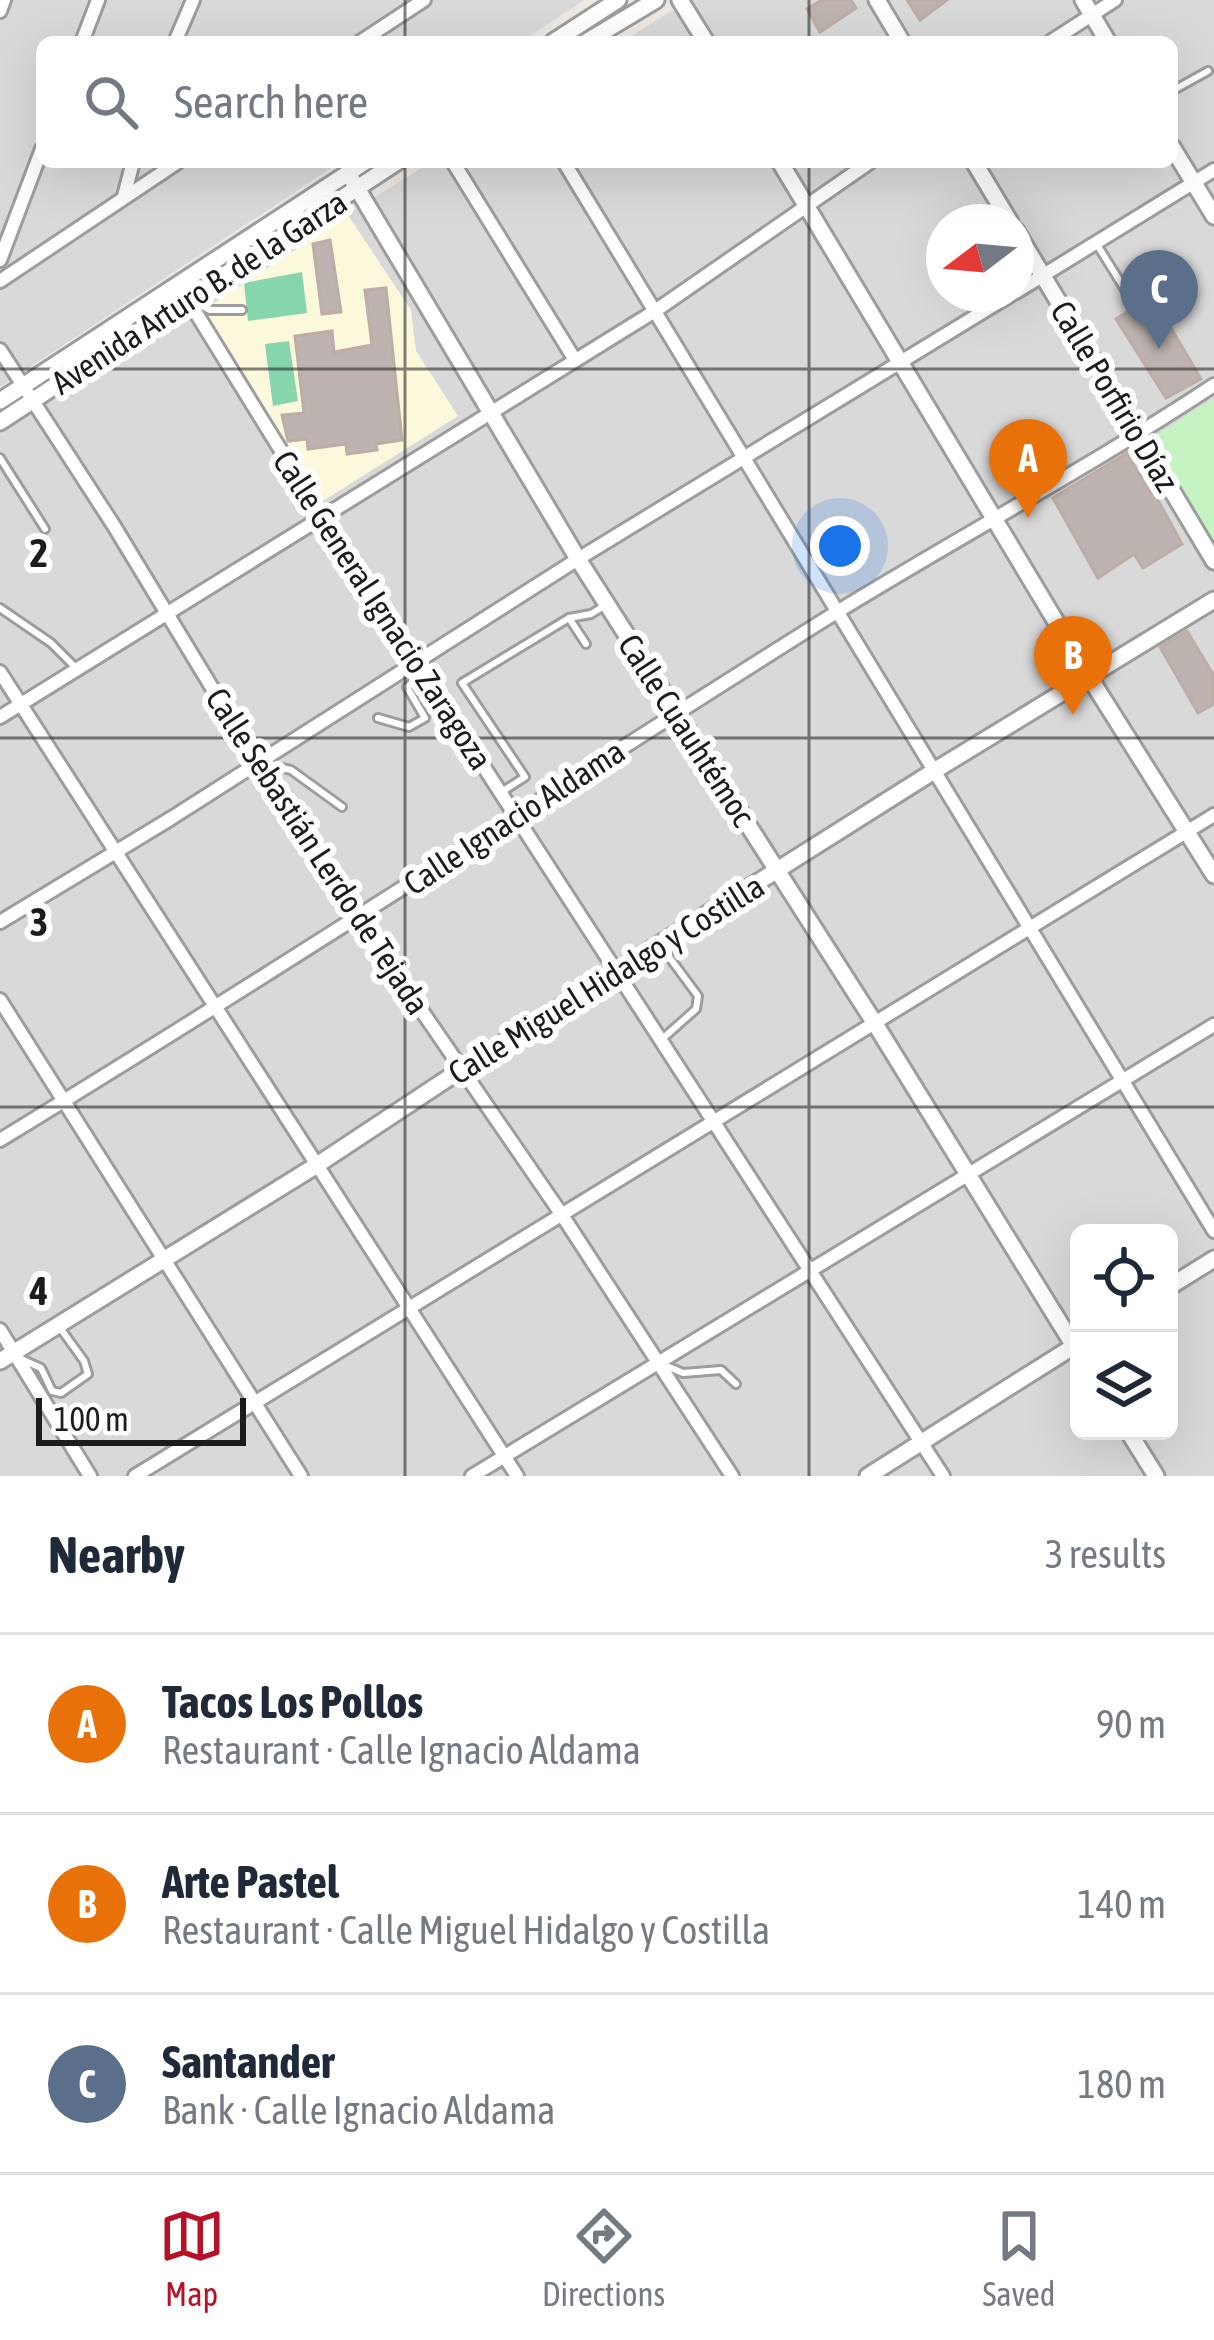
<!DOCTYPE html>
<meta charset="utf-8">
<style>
body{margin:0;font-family:"Asap Condensed",sans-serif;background:#f6f6f7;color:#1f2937}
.controls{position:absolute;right:36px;bottom:36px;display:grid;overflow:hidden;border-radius:18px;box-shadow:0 12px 48px #0002}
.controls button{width:108px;height:108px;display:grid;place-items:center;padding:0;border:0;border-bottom:3px solid #e0e1e3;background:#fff;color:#1f2937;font:60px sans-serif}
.compass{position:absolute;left:926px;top:204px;width:108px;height:108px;border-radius:50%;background:#fff;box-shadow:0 12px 48px #0002;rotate:254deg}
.scale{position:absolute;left:36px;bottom:30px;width:210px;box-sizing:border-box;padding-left:12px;border:6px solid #1c1c1c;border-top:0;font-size:33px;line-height:42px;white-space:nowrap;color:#1c1c1c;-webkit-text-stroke:9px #fff;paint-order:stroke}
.you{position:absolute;left:840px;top:546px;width:42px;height:42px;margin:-30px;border:9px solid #fff;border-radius:50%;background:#1a73e8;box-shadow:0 0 0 18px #1a73e833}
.badge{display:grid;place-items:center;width:78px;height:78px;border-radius:50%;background:#b71127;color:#fff;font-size:39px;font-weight:700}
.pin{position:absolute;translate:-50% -99px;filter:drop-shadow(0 3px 6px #0008)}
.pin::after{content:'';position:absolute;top:63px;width:42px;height:36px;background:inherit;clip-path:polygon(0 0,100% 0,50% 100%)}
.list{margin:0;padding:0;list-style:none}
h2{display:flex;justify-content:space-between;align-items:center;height:156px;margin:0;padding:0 48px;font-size:51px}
h2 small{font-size:39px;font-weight:400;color:#747a83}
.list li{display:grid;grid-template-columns:78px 1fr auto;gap:36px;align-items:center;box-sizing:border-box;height:180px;padding:0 48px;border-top:3px solid #e0e1e3}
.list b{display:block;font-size:45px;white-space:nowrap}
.list p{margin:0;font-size:39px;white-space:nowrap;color:#747a83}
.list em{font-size:39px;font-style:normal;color:#747a83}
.icon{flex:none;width:66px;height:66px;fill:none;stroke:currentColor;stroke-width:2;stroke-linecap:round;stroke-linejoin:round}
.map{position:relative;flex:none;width:1214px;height:1476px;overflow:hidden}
.search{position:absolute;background:#fff;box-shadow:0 12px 48px #0002;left:36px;right:36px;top:36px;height:132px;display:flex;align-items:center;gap:30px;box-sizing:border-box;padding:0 42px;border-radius:18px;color:#747a83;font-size:45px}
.sheet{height:696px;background:#fff}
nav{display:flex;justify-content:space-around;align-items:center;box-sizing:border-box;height:168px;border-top:3px solid #e0e1e3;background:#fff;font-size:33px;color:#747a83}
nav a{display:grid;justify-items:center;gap:6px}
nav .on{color:#b71127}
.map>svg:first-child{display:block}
.residential{fill:#dad9d9;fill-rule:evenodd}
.education{fill:#fcf8dc}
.park{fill:#c5f4c2}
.pitch{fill:#87d5ad}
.building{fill:#bdb3b0;stroke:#bdada6;stroke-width:3}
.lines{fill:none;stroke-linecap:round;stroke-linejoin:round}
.service-casing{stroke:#9d9d9d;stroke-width:12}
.minor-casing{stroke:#9d9d9d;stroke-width:18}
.tertiary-casing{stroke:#9d9d9d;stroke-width:21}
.service{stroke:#fff;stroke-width:6}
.minor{stroke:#fff;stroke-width:12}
.tertiary{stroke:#fff;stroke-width:15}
.grid{fill:none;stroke:#1c1c1c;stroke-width:3;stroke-opacity:0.55}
.labels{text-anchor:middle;stroke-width:12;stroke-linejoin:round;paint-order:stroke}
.street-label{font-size:33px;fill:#1c1c1c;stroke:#fff}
.grid-label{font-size:39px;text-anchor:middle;font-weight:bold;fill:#1c1c1c;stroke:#fff;stroke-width:12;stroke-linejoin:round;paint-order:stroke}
</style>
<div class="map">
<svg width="1214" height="1476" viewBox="0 0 1214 1476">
<rect width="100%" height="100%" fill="#ede8e3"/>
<g class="residential">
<path d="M0 0H584L521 42H42V162H340L0 387Z"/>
<path d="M689 0H1214V1476H0V433L431 162H1172V42H622ZM944 222H1016V294H944ZM1079 1233H1169V1431H1079Z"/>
</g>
<path class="education" d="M348 215 411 310 416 351 458 416 323 501 202 311Z"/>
<path class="park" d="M1214 398V549L1147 441Z"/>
<g class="pitch">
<path d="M302 272 307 313 248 321 244 283Z"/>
<path d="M289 341 298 401 273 406 265 344Z"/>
</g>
<g class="building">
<path d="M822 0H851L856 8 820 32 807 9Z"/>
<path d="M907 0H947L920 20Z"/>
<path d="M330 240 341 312 322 314 313 244Z"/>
<path d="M386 288 402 440 376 444 377 450 347 454 346 444 308 449 307 439 288 441 282 415 304 413 295 336 332 331 334 352 372 345 365 290Z"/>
<path d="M1152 296 1201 379 1166 398 1116 319Z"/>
<path d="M1127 453 1150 492 1153 491 1182 544 1143 568 1134 554 1098 578 1053 498Z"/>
<path d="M1187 631 1214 676V704L1198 713 1160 647Z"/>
</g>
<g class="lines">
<g class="service-casing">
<g id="service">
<path d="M1172 91 1208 71"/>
<path d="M1096 243 1129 296"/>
<path d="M192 301 210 310H242"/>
<path d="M0 458 45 529"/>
<path d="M0 608 51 643 77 669"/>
<path d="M569 618 591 614 604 606"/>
<path d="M378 718 409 727 425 718 407 687 424 675"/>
<path d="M261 763 291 770 342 807"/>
<path d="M503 791 525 777 462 683 569 618 586 644"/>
<path d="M661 946 698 996 696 1009 661 1040"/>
<path d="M21 1359 41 1368 52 1391 61 1393 88 1374 84 1361 58 1325"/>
<path d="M662 1364 683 1373 721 1370 736 1384"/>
</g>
</g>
<g class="minor-casing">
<g id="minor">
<path d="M0 11 4 0"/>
<path d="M82 42 98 0"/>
<path d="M175 42 193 0"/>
<path d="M360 42 424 0"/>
<path d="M1050 42 1115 0"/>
<path d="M453 162 575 360"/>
<path d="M564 162 1214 1231"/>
<path d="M124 196 133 162"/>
<path d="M0 260 42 149"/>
<path d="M0 281 178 162"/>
<path d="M1016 292 1214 170"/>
<path d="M185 295 322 517 943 1476"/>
<path d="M0 350 114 526 257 762 358 918 562 1215 732 1476"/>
<path d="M0 672 517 1476"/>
<path d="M0 717 655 311 870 162"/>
<path d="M0 922 170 819 578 559 1012 294"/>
<path d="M0 1000 301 1476"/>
<path d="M0 1140C277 971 549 793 824 620 953 540 1087 469 1214 385"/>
<path d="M0 1330 90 1476"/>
<path d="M135 1476 1214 815"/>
<path d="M472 1476 1214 1025"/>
</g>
</g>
<g class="tertiary-casing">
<g id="tertiary">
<path d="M680 0 706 42"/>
<path d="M877 0 902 42"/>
<path d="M1083 0 1108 42"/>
<path d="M553 42 618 0"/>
<path d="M586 42 656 0"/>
<path d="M1172 147 1214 216"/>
<path d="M780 162 1088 675 1214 875"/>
<path d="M974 162 1010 222"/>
<path d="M348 173 578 559 874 1022 1079 1354"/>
<path d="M1016 231 1214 561"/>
<path d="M0 401 365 162"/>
<path d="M0 422 397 162"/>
<path d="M1169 1287 1214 1259"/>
<path d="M0 1361 317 1165 462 1069 934 771 1214 600"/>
<path d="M1128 1431 1156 1476"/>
<path d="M868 1476 1079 1343"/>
</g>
</g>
<use href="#service" class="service"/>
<use href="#minor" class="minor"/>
<use href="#tertiary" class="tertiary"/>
</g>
<path class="grid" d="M405 0V42M809 0V42M405 162V1476M809 162V1476M0 369H1214M0 738H1214M0 1107H1214"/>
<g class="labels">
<g class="street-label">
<text transform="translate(199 292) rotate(-33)" y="12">Avenida Arturo B. de la Garza</text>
<text transform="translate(1115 396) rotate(59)" y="12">Calle Porfirio Díaz</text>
<text transform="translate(383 610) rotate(57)" y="12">Calle General Ignacio Zaragoza</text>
<text transform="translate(687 730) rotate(57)" y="12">Calle Cuauhtémoc</text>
<text transform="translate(514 817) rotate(-33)" y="12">Calle Ignacio Aldama</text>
<text transform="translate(318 851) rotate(57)" y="12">Calle Sebastián Lerdo de Tejada</text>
<text transform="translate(606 979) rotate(-32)" y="12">Calle Miguel Hidalgo y Costilla</text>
</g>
</g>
<g class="grid-label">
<text x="39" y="567">2</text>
<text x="39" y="936">3</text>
<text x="39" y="1305">4</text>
</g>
</svg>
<div class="controls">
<button><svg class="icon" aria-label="locate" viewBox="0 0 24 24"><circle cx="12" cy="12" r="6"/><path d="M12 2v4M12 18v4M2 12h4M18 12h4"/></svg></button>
<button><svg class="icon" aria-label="layers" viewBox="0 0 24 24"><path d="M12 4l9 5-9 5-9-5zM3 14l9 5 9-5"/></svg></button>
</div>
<svg class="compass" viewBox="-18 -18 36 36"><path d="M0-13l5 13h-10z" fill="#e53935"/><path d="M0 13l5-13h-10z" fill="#747a83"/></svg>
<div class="scale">100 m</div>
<div class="you"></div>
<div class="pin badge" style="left:1028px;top:518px;background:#e8710a">A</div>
<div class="pin badge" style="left:1073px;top:715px;background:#e8710a">B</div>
<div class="pin badge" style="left:1159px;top:349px;background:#5c6f8a">C</div>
<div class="search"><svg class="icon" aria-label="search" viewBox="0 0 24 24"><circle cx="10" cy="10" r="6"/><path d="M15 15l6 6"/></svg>Search here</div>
</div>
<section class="sheet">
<h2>Nearby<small>3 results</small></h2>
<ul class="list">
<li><span class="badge" style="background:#e8710a">A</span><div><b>Tacos Los Pollos</b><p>Restaurant · Calle Ignacio Aldama</p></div><em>90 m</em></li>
<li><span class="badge" style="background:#e8710a">B</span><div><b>Arte Pastel</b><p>Restaurant · Calle Miguel Hidalgo y Costilla</p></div><em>140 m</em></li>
<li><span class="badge" style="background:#5c6f8a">C</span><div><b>Santander</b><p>Bank · Calle Ignacio Aldama</p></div><em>180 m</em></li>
</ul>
</section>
<nav>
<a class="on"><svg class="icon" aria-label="map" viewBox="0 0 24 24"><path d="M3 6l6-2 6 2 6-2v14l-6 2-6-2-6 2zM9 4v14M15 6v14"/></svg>Map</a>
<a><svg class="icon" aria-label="directions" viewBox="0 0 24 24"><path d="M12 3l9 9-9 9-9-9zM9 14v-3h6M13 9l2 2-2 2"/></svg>Directions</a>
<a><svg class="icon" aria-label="saved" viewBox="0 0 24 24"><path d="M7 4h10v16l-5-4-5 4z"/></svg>Saved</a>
</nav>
